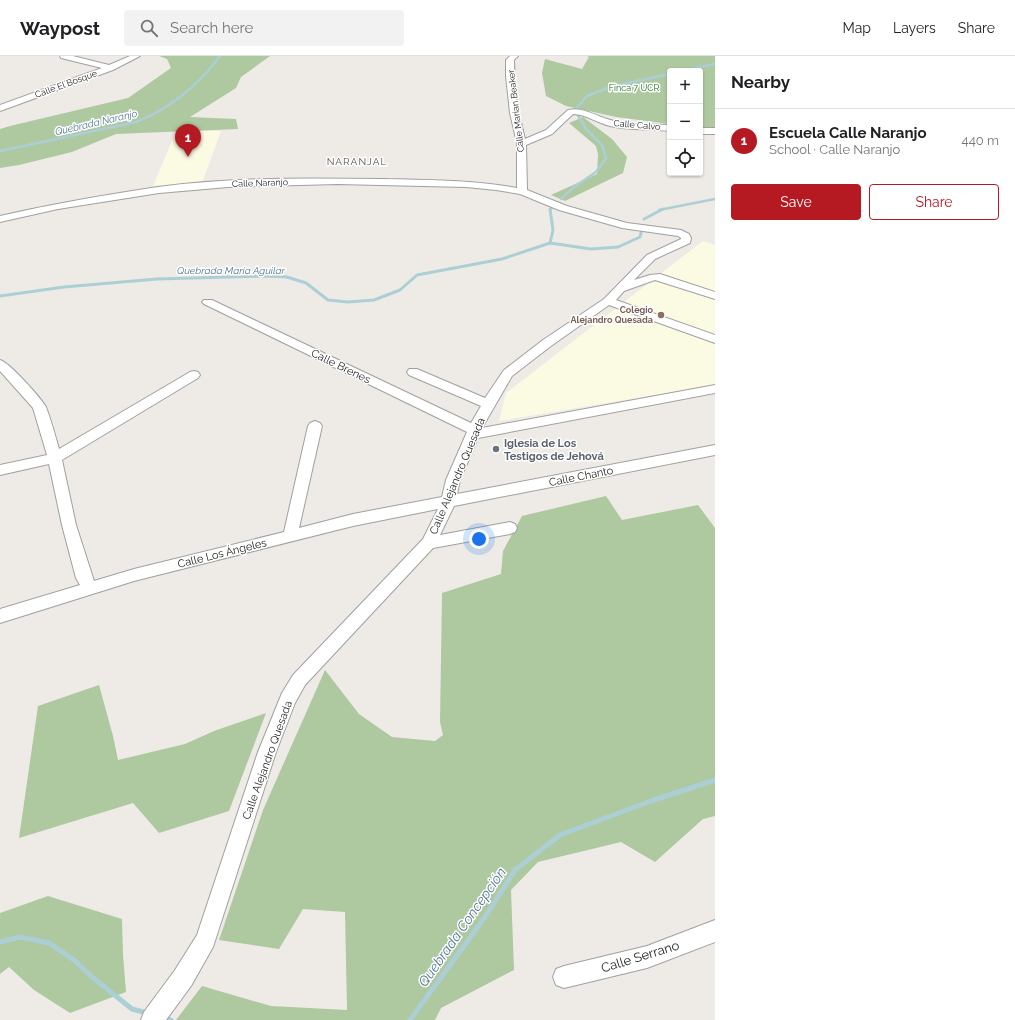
<!DOCTYPE html>
<meta charset="utf-8">
<style>
body{margin:0;font-family:Raleway,sans-serif;background:#f2f2f2;color:#202124}
.controls{position:absolute;right:12px;top:12px;display:grid;overflow:hidden;border-radius:4px;box-shadow:0 1px 3px #0004}
.controls button{width:36px;height:36px;display:grid;place-items:center;padding:0;border:0;border-bottom:1px solid #e0e0e0;background:#fff;color:#202124;font:20px sans-serif}
.you{position:absolute;left:479px;top:483px;width:14px;height:14px;margin:-10px;border:3px solid #fff;border-radius:50%;background:#1a73e8;box-shadow:0 0 0 6px #1a73e833}
.badge{display:grid;place-items:center;width:26px;height:26px;border-radius:50%;background:#b51921;color:#fff;font-size:13px;font-weight:700}
.pin{position:absolute;translate:-50% -33px;filter:drop-shadow(0 1px 2px #0008)}
.pin::after{content:'';position:absolute;top:21px;width:14px;height:12px;background:inherit;clip-path:polygon(0 0,100% 0,50% 100%)}
.list{margin:0;padding:0;list-style:none}
h2{display:flex;justify-content:space-between;align-items:center;height:52px;margin:0;padding:0 16px;font-size:17px}
h2 small{font-size:13px;font-weight:400;color:#757577}
.list li{display:grid;grid-template-columns:26px 1fr auto;gap:12px;align-items:center;box-sizing:border-box;height:64px;padding:0 16px;border-top:1px solid #e0e0e0}
.list b{display:block;font-size:15px;white-space:nowrap}
.list p{margin:0;font-size:13px;white-space:nowrap;color:#757577}
.list em{font-size:13px;font-style:normal;color:#757577}
.actions{display:flex;gap:8px;padding:12px 16px}
.actions a{flex:1;padding:9px 0;border:1px solid #b51921;border-radius:4px;text-align:center;font-size:14px;color:#b51921}
.actions .main{background:#b51921;color:#fff}
.icon{flex:none;width:22px;height:22px;fill:none;stroke:currentColor;stroke-width:2;stroke-linecap:round;stroke-linejoin:round}
.map{position:relative;flex:none;width:715px;height:964px;overflow:hidden}
header{display:flex;align-items:center;gap:24px;box-sizing:border-box;height:56px;padding:0 20px;background:#fff;border-bottom:1px solid #e0e0e0}
header strong{font-size:19px}
nav{display:flex;gap:22px;margin-inline-start:auto;font-size:14px}
.search{width:280px;height:36px;background:#f2f2f2;display:flex;align-items:center;gap:10px;box-sizing:border-box;padding:0 14px;border-radius:4px;color:#757577;font-size:15px}
main{display:flex}
aside{flex:1;background:#fff}
.map>svg:first-child{display:block}
.education{fill:#fbfae2}
.forest{fill:#aec8a0}
.lines{fill:none;stroke-linecap:round;stroke-linejoin:round}
.stream-far2{stroke:#accfd6;stroke-width:2.5}
.stream-far1{stroke:#accfd6;stroke-width:3}
.stream{stroke:#accfd6;stroke-width:5}
.minor-casing{stroke:#a0a0a0;stroke-width:2}
.minor{fill:#fff;fill-rule:evenodd}
.education-dot{fill:#8d6e63;stroke:#fff;stroke-width:1.5}
.worship-dot{fill:#6b7280;stroke:#fff;stroke-width:1.5}
.labels{text-anchor:middle;stroke-width:3;stroke-linejoin:round;paint-order:stroke}
.far-street-label{font-size:9px;fill:#1f1f1f;stroke:#fff}
.far-park-label{font-size:9px;fill:#19701c;stroke:#fff}
.far-education-label{font-size:9px;font-weight:bold;fill:#785e54;stroke:#fff;text-anchor:end}
.far-water-label{font-size:10px;font-style:italic;fill:#507694;stroke:#fff}
.far-neighbourhood-label{font-size:10px;letter-spacing:1px;fill:#525252;stroke:#fff}
.street-label{font-size:11px;fill:#1f1f1f;stroke:#fff}
.worship-label{font-size:11px;font-weight:bold;fill:#5b616d;stroke:#fff;text-anchor:start}
.near-street-label{font-size:13px;fill:#1f1f1f;stroke:#fff}
.near-water-label{font-size:14px;font-style:italic;fill:#507694;stroke:#fff}
</style>
<header>
<strong>Waypost</strong>
<div class="search"><svg class="icon" aria-label="search" viewBox="0 0 24 24"><circle cx="10" cy="10" r="6"/><path d="M15 15l6 6"/></svg>Search here</div>
<nav><a>Map</a><a>Layers</a><a>Share</a></nav>
</header>
<main>
<div class="map">
<svg width="715" height="964" viewBox="0 0 715 964">
<rect width="100%" height="100%" fill="#eeebe6"/>
<g class="education">
<path d="M176 75H221L202 127 153 130Z"/>
<path d="M703 185 715 189V329L499 365 506 337Z"/>
</g>
<g class="forest">
<path d="M159 0H270L241 21 236 32 190 61 236 63 238 73 116 78 72 96 19 109 0 112V73L10 70 128 42 171 12 167 3Z"/>
<path d="M587 0H715V75L700 71V15H670V68L616 61 566 50 546 40 542 17 545 3 582 13 589 1Z"/>
<path d="M583 61 612 83 627 101 623 117 565 145 551 139 597 118 598 98 596 90 569 67Z"/>
<path d="M606 440 622 464 698 449 715 472V760L703 763 655 806 621 786 538 806 511 834 514 914 441 952 435 964H176L202 930 271 950 347 954 345 856 303 853 279 893 219 884 263 754 325 614 359 658 392 681 435 685 443 679 440 666 442 537 501 518 503 495 522 460Z"/>
<path d="M99 629 113 680 118 704 185 688 214 675 266 657 229 755 159 777 133 747 19 782 38 650Z"/>
<path d="M48 840 122 863 123 899 126 936 70 957 34 934 9 911 0 918V857Z"/>
</g>
<g class="lines">
<g class="stream-far2">
<path d="M681 15 715 8"/>
<path d="M0 95 136 66C170 53 198 29 220 0"/>
<path d="M561 143 574 131 596 116 606 102 602 89 586 73 575 54 587 40 613 30 670 18"/>
<path d="M550 154 553 150"/>
<path d="M659 154 715 143"/>
</g>
<g class="stream-far1">
<path d="M644 163 663 153"/>
<path d="M550 187 591 193 618 191 640 181 642 173"/>
<path d="M0 240 64 231 157 223 268 220 287 221 306 227 328 244 348 246 374 244 400 234 417 219 502 203 550 187 553 174 550 153"/>
</g>
<g class="stream">
<path d="M0 886 20 881 49 887 74 904 92 921 132 953 147 957"/>
<path d="M162 961 171 964"/>
<path d="M410 964 485 861 515 814 560 779 651 745 715 724"/>
</g>
<g class="minor-casing">
<g id="minor">
<path d="M60 0H73L109 9 130 0H140L113 14 0 55V49L102 12 61 2Z"/>
<path d="M510 0H518L514 4C514 31 518 57 525 83L546 74 568 54C582 51 594 59 607 63 627 70 650 68 670 69V75C650 73 629 74 610 70 597 67 586 58 573 58L552 78 526 89 527 134 567 150 627 167 681 174 689 178 691 182 690 187 655 203 634 224 650 219 660 218 715 236V243L655 224 624 235 616 244 715 279V287L609 249 551 290 512 320 482 372 715 329V337L478 382 460 424 457 438 715 389V399L454 450 440 479 510 466 515 468 517 472 515 476 510 478 433 492 305 629 295 647 276 696 213 891 191 930 166 964H141L144 956 175 914 197 879 258 696 282 637 293 619 423 483 438 453 353 470 134 525 0 567V553L80 529 76 522 62 469 49 408 0 419V409L47 399 33 352 0 315V304C9 306 41 342 46 351 51 364 55 379 59 393L190 316 194 315 198 316 200 319 198 322 62 404 76 469 94 525 134 513 284 476 308 370 310 367 315 365 320 367 322 370 299 472 353 458 442 441 446 424 467 376 204 248 202 246 204 244H212L471 367 481 350 409 319 407 316 409 313H417L485 342 504 314 543 284 604 243 647 199 681 183V182L678 180 622 172 559 154 520 138 496 134 466 131 337 128 228 131 159 137 58 153 0 166V160C52 148 105 139 158 131 232 121 309 122 384 123 429 124 473 124 517 132V87L510 57 506 20V4Z"/>
<rect x="700" y="72" width="15" height="6"/>
<path d="M715 864V886L647 912 564 932 556 929 553 921 556 913 564 910 647 890Z"/>
</g>
</g>
<use href="#minor" class="minor"/>
</g>
<circle class="education-dot" cx="661" cy="259" r="4"/>
<circle class="worship-dot" cx="496" cy="393" r="4"/>
<g class="labels">
<g class="far-street-label">
<text transform="translate(66 28) rotate(-20)" y="3">Calle El Bosque</text>
<text transform="translate(516 55) rotate(-97)" y="3">Calle Marian Beaker</text>
<text transform="translate(637 69) rotate(5)" y="3">Calle Calvo</text>
<text transform="translate(260 127) rotate(-2)" y="3">Calle Naranjo</text>
</g>
<g class="far-park-label">
<text x="634" y="35">Finca 7 UCR</text>
</g>
<g class="far-education-label">
<text x="653" y="257">Colegio<tspan x="653" dy="10">Alejandro Quesada</tspan></text>
</g>
<g class="far-water-label">
<text transform="translate(96 66) rotate(-13)" y="4">Quebrada Naranjo</text>
<text x="231" y="218">Quebrada María Aguilar</text>
</g>
<g class="far-neighbourhood-label">
<text x="357" y="109">NARANJAL</text>
</g>
<g class="street-label">
<text transform="translate(341 310) rotate(26)" y="4">Calle Brenes</text>
<text transform="translate(457 420) rotate(-67)" y="4">Calle Alejandro Quesada</text>
<text transform="translate(581 420) rotate(-11)" y="4">Calle Chanto</text>
<text transform="translate(222 497) rotate(-14)" y="4">Calle Los Ángeles</text>
<text transform="translate(267 704) rotate(-70)" y="4">Calle Alejandro Quesada</text>
</g>
<g class="worship-label">
<text x="504" y="391">Iglesia de Los<tspan x="504" dy="13">Testigos de Jehová</tspan></text>
</g>
<g class="near-street-label">
<text transform="translate(640 900) rotate(-17)" y="5">Calle Serrano</text>
</g>
<g class="near-water-label">
<text transform="translate(462 871) rotate(-55)" y="5">Quebrada Concepción</text>
</g>
</g>
</svg>
<div class="controls">
<button>+</button>
<button>−</button>
<button><svg class="icon" aria-label="locate" viewBox="0 0 24 24"><circle cx="12" cy="12" r="6"/><path d="M12 2v4M12 18v4M2 12h4M18 12h4"/></svg></button>
</div>
<div class="you"></div>
<div class="pin badge" style="left:188px;top:101px">1</div>
</div>
<aside>
<h2>Nearby<small></small></h2>
<ul class="list">
<li><span class="badge">1</span><div><b>Escuela Calle Naranjo</b><p>School · Calle Naranjo</p></div><em>440 m</em></li>
</ul>
<div class="actions"><a class="main">Save</a><a>Share</a></div>
</aside>
</main>
